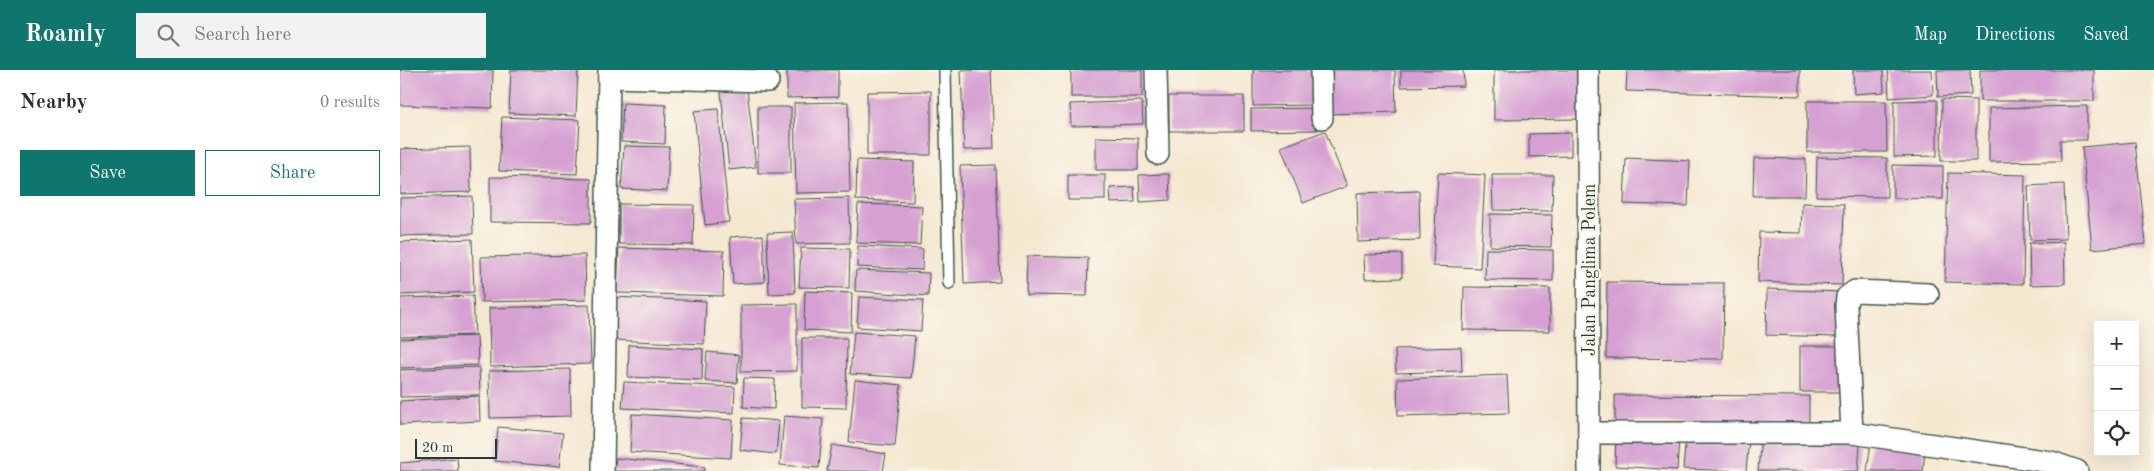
<!DOCTYPE html>
<meta charset="utf-8">
<style>
body{margin:0;font-family:"Old Standard TT",serif;background:#f2f2f3;color:#2b2b33}
.controls{position:absolute;right:15px;bottom:15px;display:grid;overflow:hidden;border-radius:0px;box-shadow:0 5px 20px #0002}
.controls button{width:45px;height:45px;display:grid;place-items:center;padding:0;border:0;border-bottom:1px solid #e1e1e2;background:#fff;color:#2b2b33;font:25px sans-serif}
.scale{position:absolute;left:15px;bottom:12px;width:82px;box-sizing:border-box;padding-left:5px;border:2px solid #1f3d34;border-top:0;font-size:14px;line-height:18px;white-space:nowrap;color:#1f3d34;-webkit-text-stroke:4px #fbf7ec;paint-order:stroke}
.list{margin:0;padding:0;list-style:none}
h2{display:flex;justify-content:space-between;align-items:center;height:65px;margin:0;padding:0 20px;font-size:21px}
h2 small{font-size:16px;font-weight:400;color:#7c7c81}
.actions{display:flex;gap:10px;padding:15px 20px}
.actions a{flex:1;padding:11px 0;border:1px solid #0f766e;border-radius:0px;text-align:center;font-size:18px;color:#0f766e}
.actions .main{background:#0f766e;color:#fff}
.icon{flex:none;width:28px;height:28px;fill:none;stroke:currentColor;stroke-width:2;stroke-linecap:round;stroke-linejoin:round}
.map{position:relative;flex:none;width:1754px;height:401px;overflow:hidden}
header{display:flex;align-items:center;gap:30px;box-sizing:border-box;height:70px;padding:0 25px;background:#0f766e;color:#fff}
header strong{font-size:24px}
nav{display:flex;gap:28px;margin-inline-start:auto;font-size:18px}
.search{width:350px;height:45px;background:#f2f2f3;display:flex;align-items:center;gap:12px;box-sizing:border-box;padding:0 18px;border-radius:0px;color:#7c7c81;font-size:19px}
main{display:flex}
aside{flex:1;background:#fff}
.map>svg:first-child{display:block}
.building{fill:#d6a0d2}
.lines{fill:none;stroke-linecap:round;stroke-linejoin:round}
.lane-casing{stroke:#3f574c;stroke-width:14}
.street-casing{stroke:#3f574c;stroke-width:24}
.lane{stroke:#fff;stroke-width:11}
.street{stroke:#fff;stroke-width:21}
.labels{text-anchor:middle;stroke-width:5;stroke-linejoin:round;paint-order:stroke}
.street-label{font-size:18px;fill:#1f3d34;stroke:#fbf7ec}
</style>
<header>
<strong>Roamly</strong>
<div class="search"><svg class="icon" aria-label="search" viewBox="0 0 24 24"><circle cx="10" cy="10" r="6"/><path d="M15 15l6 6"/></svg>Search here</div>
<nav><a>Map</a><a>Directions</a><a>Saved</a></nav>
</header>
<main>
<aside>
<h2>Nearby<small>0 results</small></h2>
<ul class="list">
</ul>
<div class="actions"><a class="main">Save</a><a>Share</a></div>
</aside>
<div class="map">
<svg width="1754" height="401" viewBox="0 0 1754 401">
<rect width="100%" height="100%" fill="#fbf7ec"/>
<filter id="ink" filterUnits="userSpaceOnUse"><feTurbulence type="fractalNoise" baseFrequency=".02" numOctaves="2"/><feDisplacementMap in="SourceGraphic" scale="10" xChannelSelector="R" yChannelSelector="G"/><feConvolveMatrix kernelMatrix="1 2 1 2 8 2 1 2 1" color-interpolation-filters="sRGB"/></filter>
<filter id="wash" filterUnits="userSpaceOnUse"><feTurbulence type="fractalNoise" baseFrequency=".0096" numOctaves="4" result="noise"/><feDisplacementMap in="SourceGraphic" scale="20" xChannelSelector="R" yChannelSelector="G"/><feGaussianBlur stdDeviation="1.12" result="paint"/><feColorMatrix in="noise" values="0 0 0 0 0 0 0 0 0 0 0 0 0 0 0 0 0 1.4 0 .05"/><feComposite in="paint" operator="in"/></filter>
<g filter="url(#wash)">
<rect width="100%" height="100%" fill="#f5e8d1"/>
<g id="blocks">
<g class="building">
<path d="M0 0H93L92 38 0 35Z"/>
<path d="M111 0H178L176 46 109 43Z"/>
<path d="M387 0H438V27L387 28Z"/>
<path d="M561 0H591L594 79 564 80Z"/>
<rect x="671" y="0" width="71" height="27"/>
<path d="M853 0H915V35L853 36Z"/>
<path d="M927 0H995L996 42 929 44Z"/>
<path d="M1001 0H1063L1064 16 1001 17Z"/>
<path d="M1094 0H1182L1183 49 1094 50Z"/>
<path d="M1227 0H1400V26L1226 21Z"/>
<path d="M1453 0H1483L1484 22 1454 24Z"/>
<path d="M1488 0H1532L1533 25 1489 28Z"/>
<path d="M1537 0H1570L1571 25 1538 27Z"/>
<rect x="1580" y="0" width="114" height="31"/>
<path d="M347 19 356 97 329 100 321 22Z"/>
<path d="M531 21V85H467V22Z"/>
<rect x="769" y="26" width="75" height="35"/>
<path d="M1542 29 1576 30V91H1541Z"/>
<path d="M1537 30V86L1494 87V31Z"/>
<path d="M742 31 743 54 671 56 670 34Z"/>
<path d="M1407 31H1486L1487 82H1407Z"/>
<path d="M448 32 450 122 396 123 394 33Z"/>
<path d="M223 33 266 35 265 74 221 72Z"/>
<path d="M1687 36V70H1660L1661 91 1589 92V38Z"/>
<rect x="358" y="37" width="33" height="66"/>
<path d="M917 38V60L851 61V39Z"/>
<path d="M318 39 329 152 305 155 294 41Z"/>
<path d="M102 47 180 50 177 104 99 101Z"/>
<path d="M925 61 947 116 903 133 881 77Z"/>
<path d="M1171 63V86L1129 87V64Z"/>
<path d="M696 67 738 68V100H696Z"/>
<path d="M1735 72 1746 174 1692 179 1682 77Z"/>
<path d="M224 76 269 77 267 121 221 119Z"/>
<path d="M70 77 71 122 0 124V79Z"/>
<path d="M1417 87 1487 88V127L1416 126Z"/>
<path d="M1226 88 1290 91 1288 136 1224 134Z"/>
<path d="M1354 88 1406 89 1405 126H1353Z"/>
<path d="M457 90 514 92 513 132 456 130Z"/>
<path d="M596 95 600 212 564 214 560 96Z"/>
<path d="M1493 95 1543 96V129L1493 128Z"/>
<path d="M1038 103 1085 105 1080 198 1033 196Z"/>
<path d="M1548 103 1625 105 1623 214 1545 212Z"/>
<path d="M769 104 770 130 740 132 739 105Z"/>
<rect x="668" y="105" width="37" height="25"/>
<path d="M1092 105H1153L1152 141 1093 140Z"/>
<path d="M90 107 191 109V153L90 152Z"/>
<path d="M1664 114 1666 169 1630 170 1628 116Z"/>
<path d="M734 117 735 132 711 133 710 118Z"/>
<path d="M1019 121 1020 170 958 172 957 123Z"/>
<path d="M72 126 73 164 0 166V128Z"/>
<path d="M449 128 450 173 396 174 394 129Z"/>
<path d="M1402 133 1444 134 1442 215 1358 212 1359 162 1401 163Z"/>
<path d="M219 134 294 135 293 175 219 174Z"/>
<path d="M458 134 522 136 520 175 456 173Z"/>
<path d="M1090 144 1152 145 1151 177 1090 176Z"/>
<path d="M393 162 395 223 369 224 367 163Z"/>
<path d="M363 165 365 212 333 214 330 167Z"/>
<path d="M72 169 74 222 0 225V172Z"/>
<path d="M1664 172 1665 214 1630 215 1629 173Z"/>
<path d="M458 176 523 179 522 200 457 197Z"/>
<path d="M219 178 324 181 323 226 217 223Z"/>
<path d="M401 178 450 179 449 218 399 217Z"/>
<path d="M1086 179 1153 180V211L1085 210Z"/>
<path d="M1002 184V208L965 209 964 185Z"/>
<path d="M185 185 186 230 82 232 81 187Z"/>
<path d="M627 186 688 188 687 226 626 225Z"/>
<path d="M456 200 529 203 528 226 455 221Z"/>
<path d="M1207 212 1324 213 1323 289 1206 288Z"/>
<path d="M1064 217 1150 218V261L1063 260Z"/>
<path d="M1367 219 1441 222 1439 267 1366 265Z"/>
<path d="M405 221 452 223 451 262 404 260Z"/>
<path d="M73 226 75 265 0 267V228Z"/>
<path d="M213 227 306 231 304 274 212 270Z"/>
<path d="M459 227 523 230 521 261 457 257Z"/>
<path d="M397 234V301L341 302V235Z"/>
<path d="M189 235 191 294 90 297 89 238Z"/>
<path d="M454 262 515 266 511 308 450 304Z"/>
<path d="M77 266 78 295 0 298V269Z"/>
<path d="M402 268H447L446 338 402 337Z"/>
<path d="M229 275 303 279 302 310 228 307Z"/>
<rect x="1400" y="276" width="41" height="46"/>
<path d="M1061 277 1062 301 996 303 995 279Z"/>
<path d="M307 282 339 285 337 313 305 311Z"/>
<path d="M79 297 80 325 0 327V300Z"/>
<path d="M170 299 171 346 90 348 89 301Z"/>
<path d="M1107 305 1109 343 998 346 997 309Z"/>
<path d="M344 308 375 309 374 339 343 337Z"/>
<path d="M455 310 501 315 495 376 449 372Z"/>
<path d="M224 312 335 317 334 343 222 338Z"/>
<path d="M1215 325 1409 326V353L1215 352Z"/>
<path d="M79 326 80 351 0 355V331Z"/>
<path d="M232 344 333 350 331 388 230 382Z"/>
<path d="M384 346 423 349 419 398 380 395Z"/>
<path d="M343 348 379 351 376 384 340 380Z"/>
<path d="M98 357 163 363 159 397 95 391Z"/>
<path d="M1216 365 1279 368 1277 400 1215 396Z"/>
<path d="M1286 365 1349 370 1346 401 1283 399Z"/>
<path d="M1361 366 1460 375 1458 401H1358Z"/>
<path d="M1471 372 1525 380 1523 401H1467Z"/>
<path d="M432 375 486 384 483 401H427Z"/>
<path d="M57 388 58 401H0V393Z"/>
<path d="M216 388 305 397 304 401H214Z"/>
</g>
</g>
</g>
<g filter="url(#ink)">
<use href="#blocks" fill-opacity="0" stroke="#3f574c" stroke-width="1"/>
<g class="lines">
<g class="lane-casing">
<path id="lane" d="M545 0 549 213"/>
</g>
<g class="street-casing">
<g id="street">
<path d="M756 0 758 84"/>
<path d="M921 0 922 48"/>
<path d="M1188 0 1189 401"/>
<path d="M209 7 368 11"/>
<path d="M1189 363H1452L1651 392 1677 401"/>
<path d="M1452 363 1446 236 1447 227 1455 221 1528 224"/>
<path d="M203 401 209 0"/>
</g>
</g>
<use href="#lane" class="lane"/>
<use href="#street" class="street"/>
</g>
</g>
<g class="labels">
<g class="street-label">
<text transform="translate(1189 200) rotate(-90)" y="6">Jalan Panglima Polem</text>
</g>
</g>
</svg>
<div class="controls">
<button>+</button>
<button>−</button>
<button><svg class="icon" aria-label="locate" viewBox="0 0 24 24"><circle cx="12" cy="12" r="6"/><path d="M12 2v4M12 18v4M2 12h4M18 12h4"/></svg></button>
</div>
<div class="scale">20 m</div>
</div>
</main>
